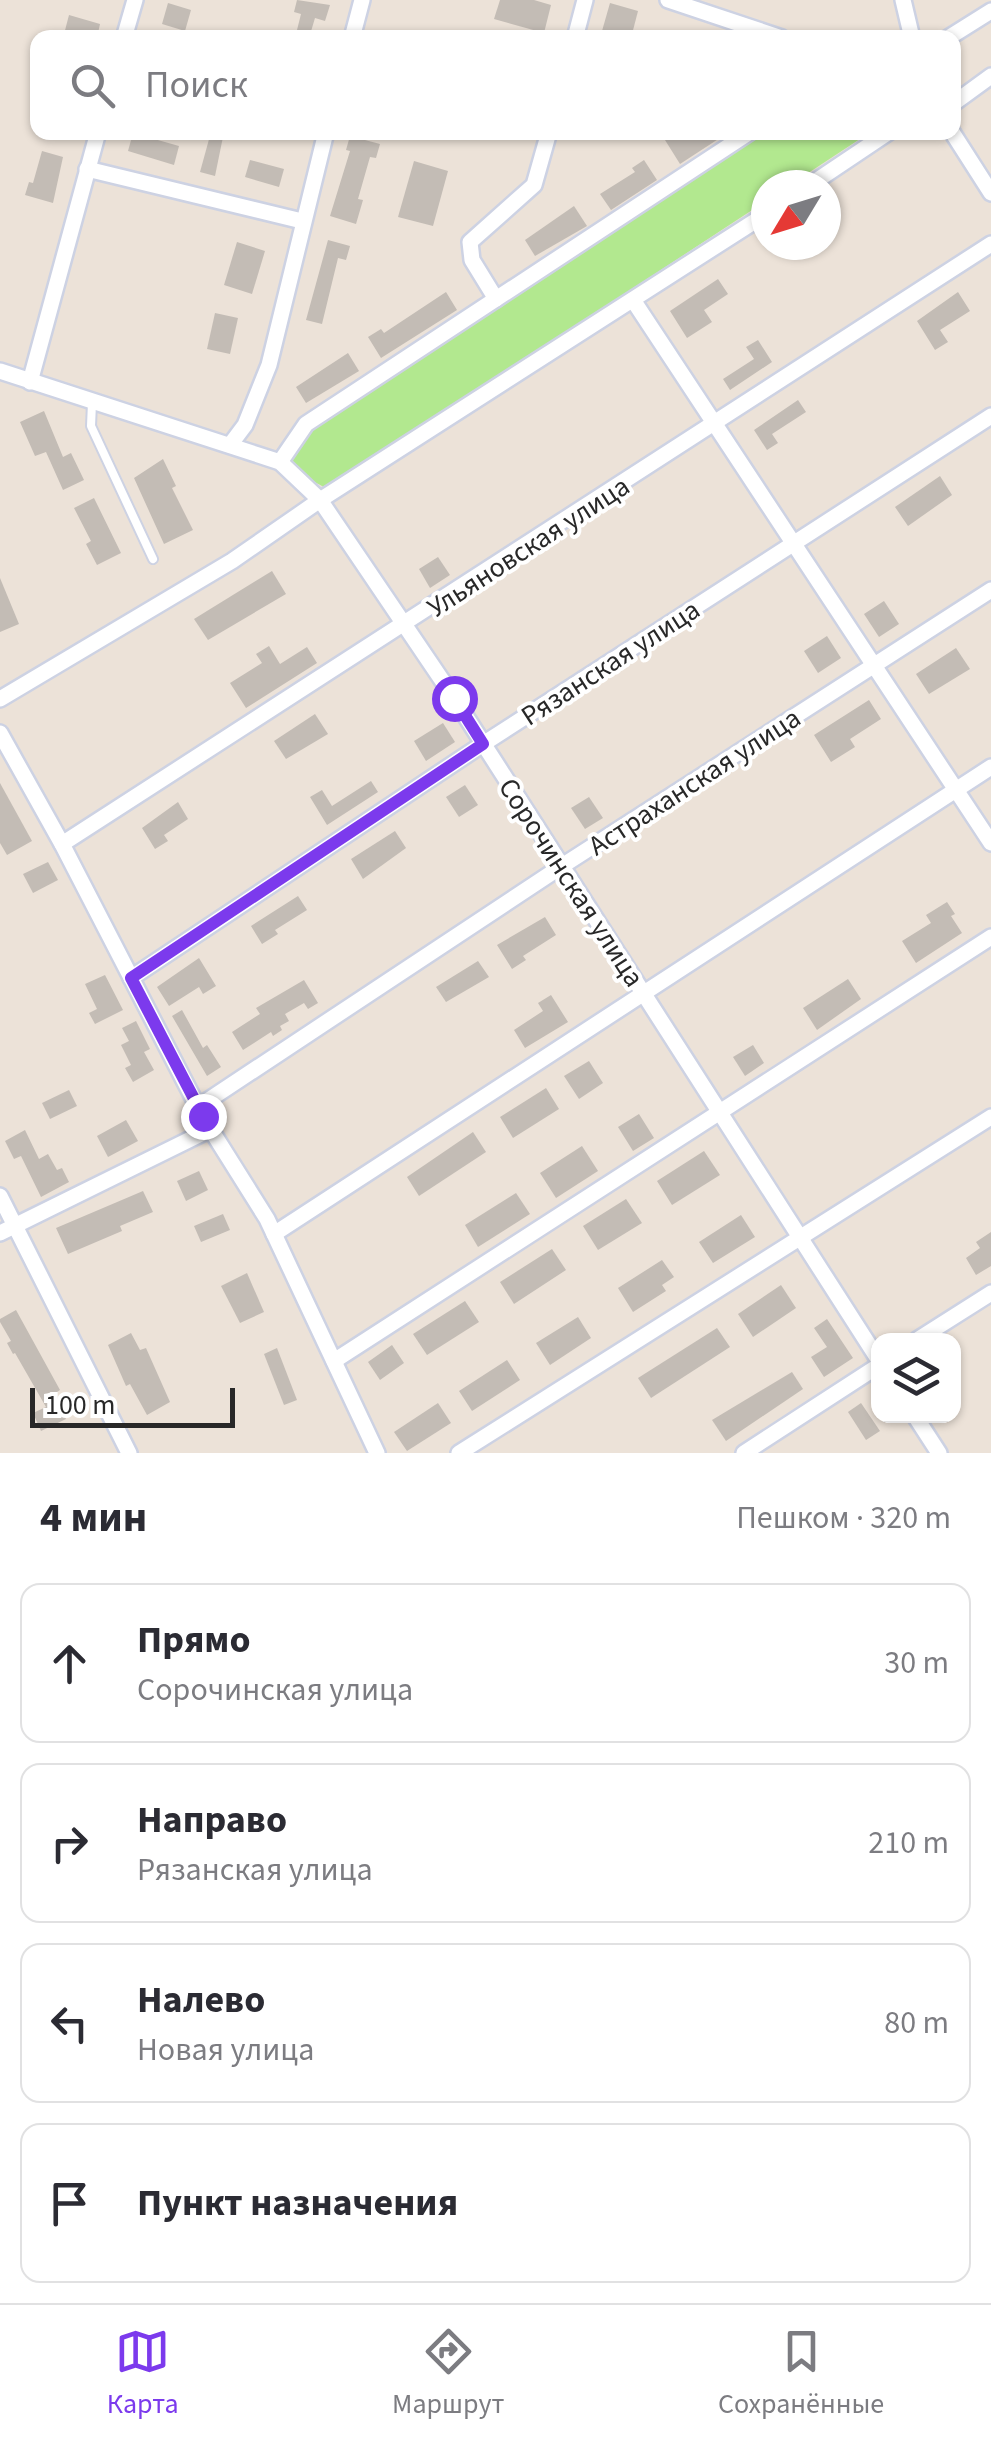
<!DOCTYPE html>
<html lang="ru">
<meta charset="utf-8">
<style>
body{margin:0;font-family:"Source Sans 3",sans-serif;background:#f7f7f7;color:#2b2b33}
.controls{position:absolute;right:30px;bottom:30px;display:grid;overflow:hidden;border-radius:20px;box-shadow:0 2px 8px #0004}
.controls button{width:90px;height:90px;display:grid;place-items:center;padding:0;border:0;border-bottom:2px solid #e1e1e2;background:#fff;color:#2b2b33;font:50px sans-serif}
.compass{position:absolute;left:751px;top:170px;width:90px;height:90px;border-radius:50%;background:#fff;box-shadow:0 2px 8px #0004;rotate:232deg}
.scale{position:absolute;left:30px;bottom:25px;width:205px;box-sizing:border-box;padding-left:10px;border:5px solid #282828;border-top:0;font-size:28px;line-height:35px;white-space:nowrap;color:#282828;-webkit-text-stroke:8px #fff;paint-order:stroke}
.stop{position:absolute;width:30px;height:30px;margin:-22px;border:8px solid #7c3aed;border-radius:50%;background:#fff}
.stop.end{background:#7c3aed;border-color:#fff;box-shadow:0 2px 10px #0008}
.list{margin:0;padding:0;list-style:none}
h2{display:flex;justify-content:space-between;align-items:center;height:130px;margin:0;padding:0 40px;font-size:42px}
h2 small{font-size:32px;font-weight:400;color:#7c7c81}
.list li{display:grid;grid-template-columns:65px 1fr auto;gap:30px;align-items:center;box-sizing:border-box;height:160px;margin:0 20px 20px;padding:0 20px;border:2px solid #e1e1e2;border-radius:20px}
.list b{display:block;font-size:38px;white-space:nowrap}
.list p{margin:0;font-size:32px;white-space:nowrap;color:#7c7c81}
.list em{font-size:32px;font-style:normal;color:#7c7c81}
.icon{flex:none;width:55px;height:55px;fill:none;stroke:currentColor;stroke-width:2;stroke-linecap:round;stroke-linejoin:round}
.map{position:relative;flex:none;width:991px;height:1453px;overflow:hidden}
.search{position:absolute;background:#fff;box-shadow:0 2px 8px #0004;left:30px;right:30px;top:30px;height:110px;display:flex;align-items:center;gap:25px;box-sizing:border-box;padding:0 35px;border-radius:20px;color:#7c7c81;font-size:38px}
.sheet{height:850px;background:#fff}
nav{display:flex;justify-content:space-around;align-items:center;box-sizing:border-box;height:140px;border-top:2px solid #e1e1e2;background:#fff;font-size:28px;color:#7c7c81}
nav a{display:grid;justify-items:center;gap:5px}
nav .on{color:#7c3aed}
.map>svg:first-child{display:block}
.green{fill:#b2e88f}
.building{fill:#c3bcb5}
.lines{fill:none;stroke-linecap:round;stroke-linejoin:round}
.lane-casing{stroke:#cdd2e3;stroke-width:12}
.street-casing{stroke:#cdd2e3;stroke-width:20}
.lane{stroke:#fff;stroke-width:8}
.street{stroke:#fff;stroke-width:15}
.route{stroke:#7c3aed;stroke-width:12}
.labels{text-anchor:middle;stroke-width:8;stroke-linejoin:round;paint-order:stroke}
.street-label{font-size:28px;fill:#282828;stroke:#fff}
</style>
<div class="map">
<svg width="991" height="1453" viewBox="0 0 991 1453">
<rect width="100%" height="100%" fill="#ece2d8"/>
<path class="green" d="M761 133H869L790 185H766V201L327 489C298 472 279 469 304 435Z"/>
<g class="building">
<path d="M297 0 330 5 325 21 315 18 309 38H295L301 14 294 12Z"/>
<path d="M500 0H534L551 5 544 33 494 19Z"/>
<path d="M168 3 191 10 185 31 162 24Z"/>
<path d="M610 3 638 11 631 38H600Z"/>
<path d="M69 15 100 24 97 38H63Z"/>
<path d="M211 132H224L215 176 200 172Z"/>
<path d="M676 132H729L680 164 665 140Z"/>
<path d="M133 133 179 146 174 165 128 151Z"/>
<path d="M350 136 380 144 376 158 370 157 358 199 363 200 356 224 330 216 350 151 346 150Z"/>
<path d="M42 151 63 157 53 203 25 195 29 182 33 183Z"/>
<path d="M250 160 284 169 279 187 245 177Z"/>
<path d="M644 160 657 180 611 210 600 194 635 172 632 168Z"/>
<path d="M414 161 448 171 433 226 398 217Z"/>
<path d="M574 206 587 226 535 256 525 240Z"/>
<path d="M328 240 350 246 346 260 338 258 322 324 306 320Z"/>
<path d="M237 242 265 251 252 294 224 285Z"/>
<path d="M718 279 728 294 704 310 712 322 687 338 670 311Z"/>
<path d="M446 292 457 310 381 358 368 337 381 329 384 333Z"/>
<path d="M958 292 970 311 940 330 948 342 935 350 917 321Z"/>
<path d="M215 313 238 318 230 354 207 349Z"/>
<path d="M758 340 772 362 730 390 723 379 754 359 746 347Z"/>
<path d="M348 353 359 371 306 403 296 387Z"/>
<path d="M798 400 806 412 772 434 778 443 767 450 754 430Z"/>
<path d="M44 411 63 457 71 453 84 480 63 490 46 452 35 456 20 422Z"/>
<path d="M163 459 176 486 172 488 193 530 164 544 134 478Z"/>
<path d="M940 476 952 495 908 526 895 507Z"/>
<path d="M94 498 121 553 97 565 86 544 91 541 74 508Z"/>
<path d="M438 557 450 575 430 588 419 569Z"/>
<path d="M272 571 286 594 208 640 194 619Z"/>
<path d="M0 578 19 624 0 632Z"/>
<path d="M884 601 899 624 879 637 864 614Z"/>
<path d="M827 636 841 658 818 673 804 651Z"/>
<path d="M269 646 280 664 307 647 317 663 246 708 230 683 262 663 256 654Z"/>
<path d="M956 648 970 669 929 694 916 674Z"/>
<path d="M869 700 881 719 850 739 855 747 831 762 814 735Z"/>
<path d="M315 714 328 734 286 759 274 741Z"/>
<path d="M443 723 455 742 426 761 414 741Z"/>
<path d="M371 781 378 792 327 825 310 797 322 790 332 806Z"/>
<path d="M0 783 32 841 7 855 0 843Z"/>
<path d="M465 785 478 805 459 817 446 797Z"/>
<path d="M589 797 603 818 585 829 571 808Z"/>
<path d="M178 802 188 819 164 835 168 841 155 849 142 828Z"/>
<path d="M395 831 406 848 363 879 351 859Z"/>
<path d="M48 862 58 880 33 893 23 874Z"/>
<path d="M298 896 307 910 275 930 278 934 262 944 251 926Z"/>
<path d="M947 902 955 914 951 916 962 933 916 963 902 941 931 923 926 915Z"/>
<path d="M545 917 556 935 523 956 526 960 512 969 497 945Z"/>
<path d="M199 958 216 986 203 994 199 987 169 1006 157 987Z"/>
<path d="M478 961 489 977 446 1002 436 987Z"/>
<path d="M105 975 123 1010 95 1024 89 1013 97 1009 85 984Z"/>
<path d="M848 979 861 999 817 1030 803 1008Z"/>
<path d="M304 980 318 1003 308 1009 304 1003 285 1014 289 1021 280 1026 282 1030 273 1036 271 1032 243 1050 232 1032 260 1014 256 1008Z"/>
<path d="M551 995 568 1022 525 1048 514 1030 543 1011 538 1003Z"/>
<path d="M182 1010 203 1048 207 1045 221 1067 207 1076 172 1016Z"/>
<path d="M136 1021 150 1049 144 1052 154 1070 133 1082 125 1068 131 1065 121 1045 129 1041 122 1028Z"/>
<path d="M753 1045 764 1063 745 1076 733 1057Z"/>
<path d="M589 1061 603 1083 579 1099 564 1076Z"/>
<path d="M546 1088 559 1109 513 1138 500 1117Z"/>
<path d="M69 1090 77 1106 50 1119 42 1103Z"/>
<path d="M639 1114 654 1138 633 1151 618 1127Z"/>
<path d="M126 1120 138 1141 108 1157 97 1136Z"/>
<path d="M25 1130 39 1159 48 1154 57 1170 62 1168 69 1182 41 1197 21 1156 14 1159 5 1141Z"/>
<path d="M473 1132 486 1152 419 1196 407 1177Z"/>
<path d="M582 1146 598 1171 556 1198 540 1173Z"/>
<path d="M704 1151 720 1175 672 1205 657 1181Z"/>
<path d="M199 1171 208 1190 186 1201 177 1181Z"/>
<path d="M143 1191 153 1212 120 1226 122 1231 68 1254 56 1228Z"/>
<path d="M516 1193 530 1214 478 1247 465 1225Z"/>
<path d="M626 1199 642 1223 598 1250 583 1226Z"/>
<path d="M223 1214 230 1230 201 1242 194 1226Z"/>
<path d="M741 1215 755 1237 713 1263 699 1242Z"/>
<path d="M991 1232V1266L976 1275 966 1258 980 1248 976 1242Z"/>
<path d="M552 1249 566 1270 514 1304 500 1282Z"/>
<path d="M662 1260 674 1277 662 1285 666 1291 633 1312 618 1288Z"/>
<path d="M247 1273 264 1312 240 1323 221 1286Z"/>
<path d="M781 1285 796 1308 753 1337 738 1314Z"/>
<path d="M465 1301 479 1322 427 1355 413 1334Z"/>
<path d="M16 1310 60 1390 54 1394 66 1419 41 1431 33 1413 46 1407 15 1353 13 1354 7 1343 11 1341 0 1322V1319Z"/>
<path d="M578 1317 591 1338 550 1365 536 1343Z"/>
<path d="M827 1319 853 1358 824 1377 811 1357 827 1347 814 1328Z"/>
<path d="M717 1328 730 1347 651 1398 638 1378Z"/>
<path d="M131 1333 140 1350 146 1348 170 1402 147 1415 130 1384 126 1386 108 1345Z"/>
<path d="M392 1345 404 1363 380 1380 368 1362Z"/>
<path d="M277 1348 297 1400 284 1405 264 1354Z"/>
<path d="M507 1360 520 1380 472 1411 459 1391Z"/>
<path d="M792 1372 803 1389 726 1441 712 1420Z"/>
<path d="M438 1403 451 1423 407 1451 394 1432Z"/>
<path d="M861 1403 880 1431 866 1440 848 1412Z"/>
</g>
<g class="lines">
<g class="lane-casing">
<path id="lane" d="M92 403 91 426 153 559"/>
</g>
<g class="street-casing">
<g id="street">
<path d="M668 0 782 38"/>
<path d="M903 0 912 38"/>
<path d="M124 38 135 0"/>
<path d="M352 38 362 0"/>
<path d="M575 38 585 0"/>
<path d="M948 38 991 11"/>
<path d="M954 103 991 76"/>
<path d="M952 132 991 193"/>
<path d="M87 169 302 221"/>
<path d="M810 185 889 132"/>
<path d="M496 299 472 260 470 242 534 185 549 132"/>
<path d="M633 300 991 843"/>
<path d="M0 371 280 462 320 500 454 698 878 1359"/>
<path d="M30 382 98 132"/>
<path d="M230 445 245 425 269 365 326 132"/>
<path d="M280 462 306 424 750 132"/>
<path d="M0 699 232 561 320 500 766 214"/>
<path d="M0 733 62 844 203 1117 267 1219 377 1453"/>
<path d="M62 844 991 244"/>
<path d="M131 978 483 744 991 416"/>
<path d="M198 1107 562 866 991 590"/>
<path d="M0 1196 129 1453"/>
<path d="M0 1233 211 1129"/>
<path d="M274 1234 991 767"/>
<path d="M917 1340 991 1293"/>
<path d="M334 1361 991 937"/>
<path d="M915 1416 939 1453"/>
<path d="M459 1453 991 1117"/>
<path d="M744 1453 878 1366"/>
</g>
</g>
<use href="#lane" class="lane"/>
<use href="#street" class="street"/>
</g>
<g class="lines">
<path class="route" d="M203 1116 131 978 483 744 454 698"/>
</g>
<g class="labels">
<g class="street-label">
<text transform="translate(528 546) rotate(-33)" y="10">Ульяновская улица</text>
<text transform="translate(610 662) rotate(-33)" y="10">Рязанская улица</text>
<text transform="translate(694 781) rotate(-33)" y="10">Астраханская улица</text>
<text transform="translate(572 882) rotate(57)" y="10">Сорочинская улица</text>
</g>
</g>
</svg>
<div class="controls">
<button><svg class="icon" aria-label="layers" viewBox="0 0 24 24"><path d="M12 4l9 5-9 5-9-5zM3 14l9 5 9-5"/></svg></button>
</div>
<svg class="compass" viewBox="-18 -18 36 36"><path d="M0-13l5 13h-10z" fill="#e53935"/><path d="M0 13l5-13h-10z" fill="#7c7c81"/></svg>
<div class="scale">100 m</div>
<div class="stop" style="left:454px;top:698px"></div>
<div class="stop end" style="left:203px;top:1116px"></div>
<div class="search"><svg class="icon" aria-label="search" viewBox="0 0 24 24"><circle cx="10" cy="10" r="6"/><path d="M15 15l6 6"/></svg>Поиск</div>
</div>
<section class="sheet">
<h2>4 мин<small>Пешком · 320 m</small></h2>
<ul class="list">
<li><svg class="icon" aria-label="ahead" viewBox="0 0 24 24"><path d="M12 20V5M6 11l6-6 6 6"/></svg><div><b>Прямо</b><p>Сорочинская улица</p></div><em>30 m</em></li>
<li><svg class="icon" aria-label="right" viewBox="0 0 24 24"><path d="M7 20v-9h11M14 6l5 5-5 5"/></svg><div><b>Направо</b><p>Рязанская улица</p></div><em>210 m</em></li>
<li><svg class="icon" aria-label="left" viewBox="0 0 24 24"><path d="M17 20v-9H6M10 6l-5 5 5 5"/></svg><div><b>Налево</b><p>Новая улица</p></div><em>80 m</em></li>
<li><svg class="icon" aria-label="arrive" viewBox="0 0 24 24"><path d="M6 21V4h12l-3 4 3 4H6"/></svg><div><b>Пункт назначения</b></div></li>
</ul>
</section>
<nav>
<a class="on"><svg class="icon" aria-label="map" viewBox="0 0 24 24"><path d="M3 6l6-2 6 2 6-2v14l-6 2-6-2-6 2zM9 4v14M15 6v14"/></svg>Карта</a>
<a><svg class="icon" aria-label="directions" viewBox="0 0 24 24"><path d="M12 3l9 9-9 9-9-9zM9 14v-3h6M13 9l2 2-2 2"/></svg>Маршрут</a>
<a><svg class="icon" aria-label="saved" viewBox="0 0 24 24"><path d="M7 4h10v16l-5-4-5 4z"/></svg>Сохранённые</a>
</nav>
